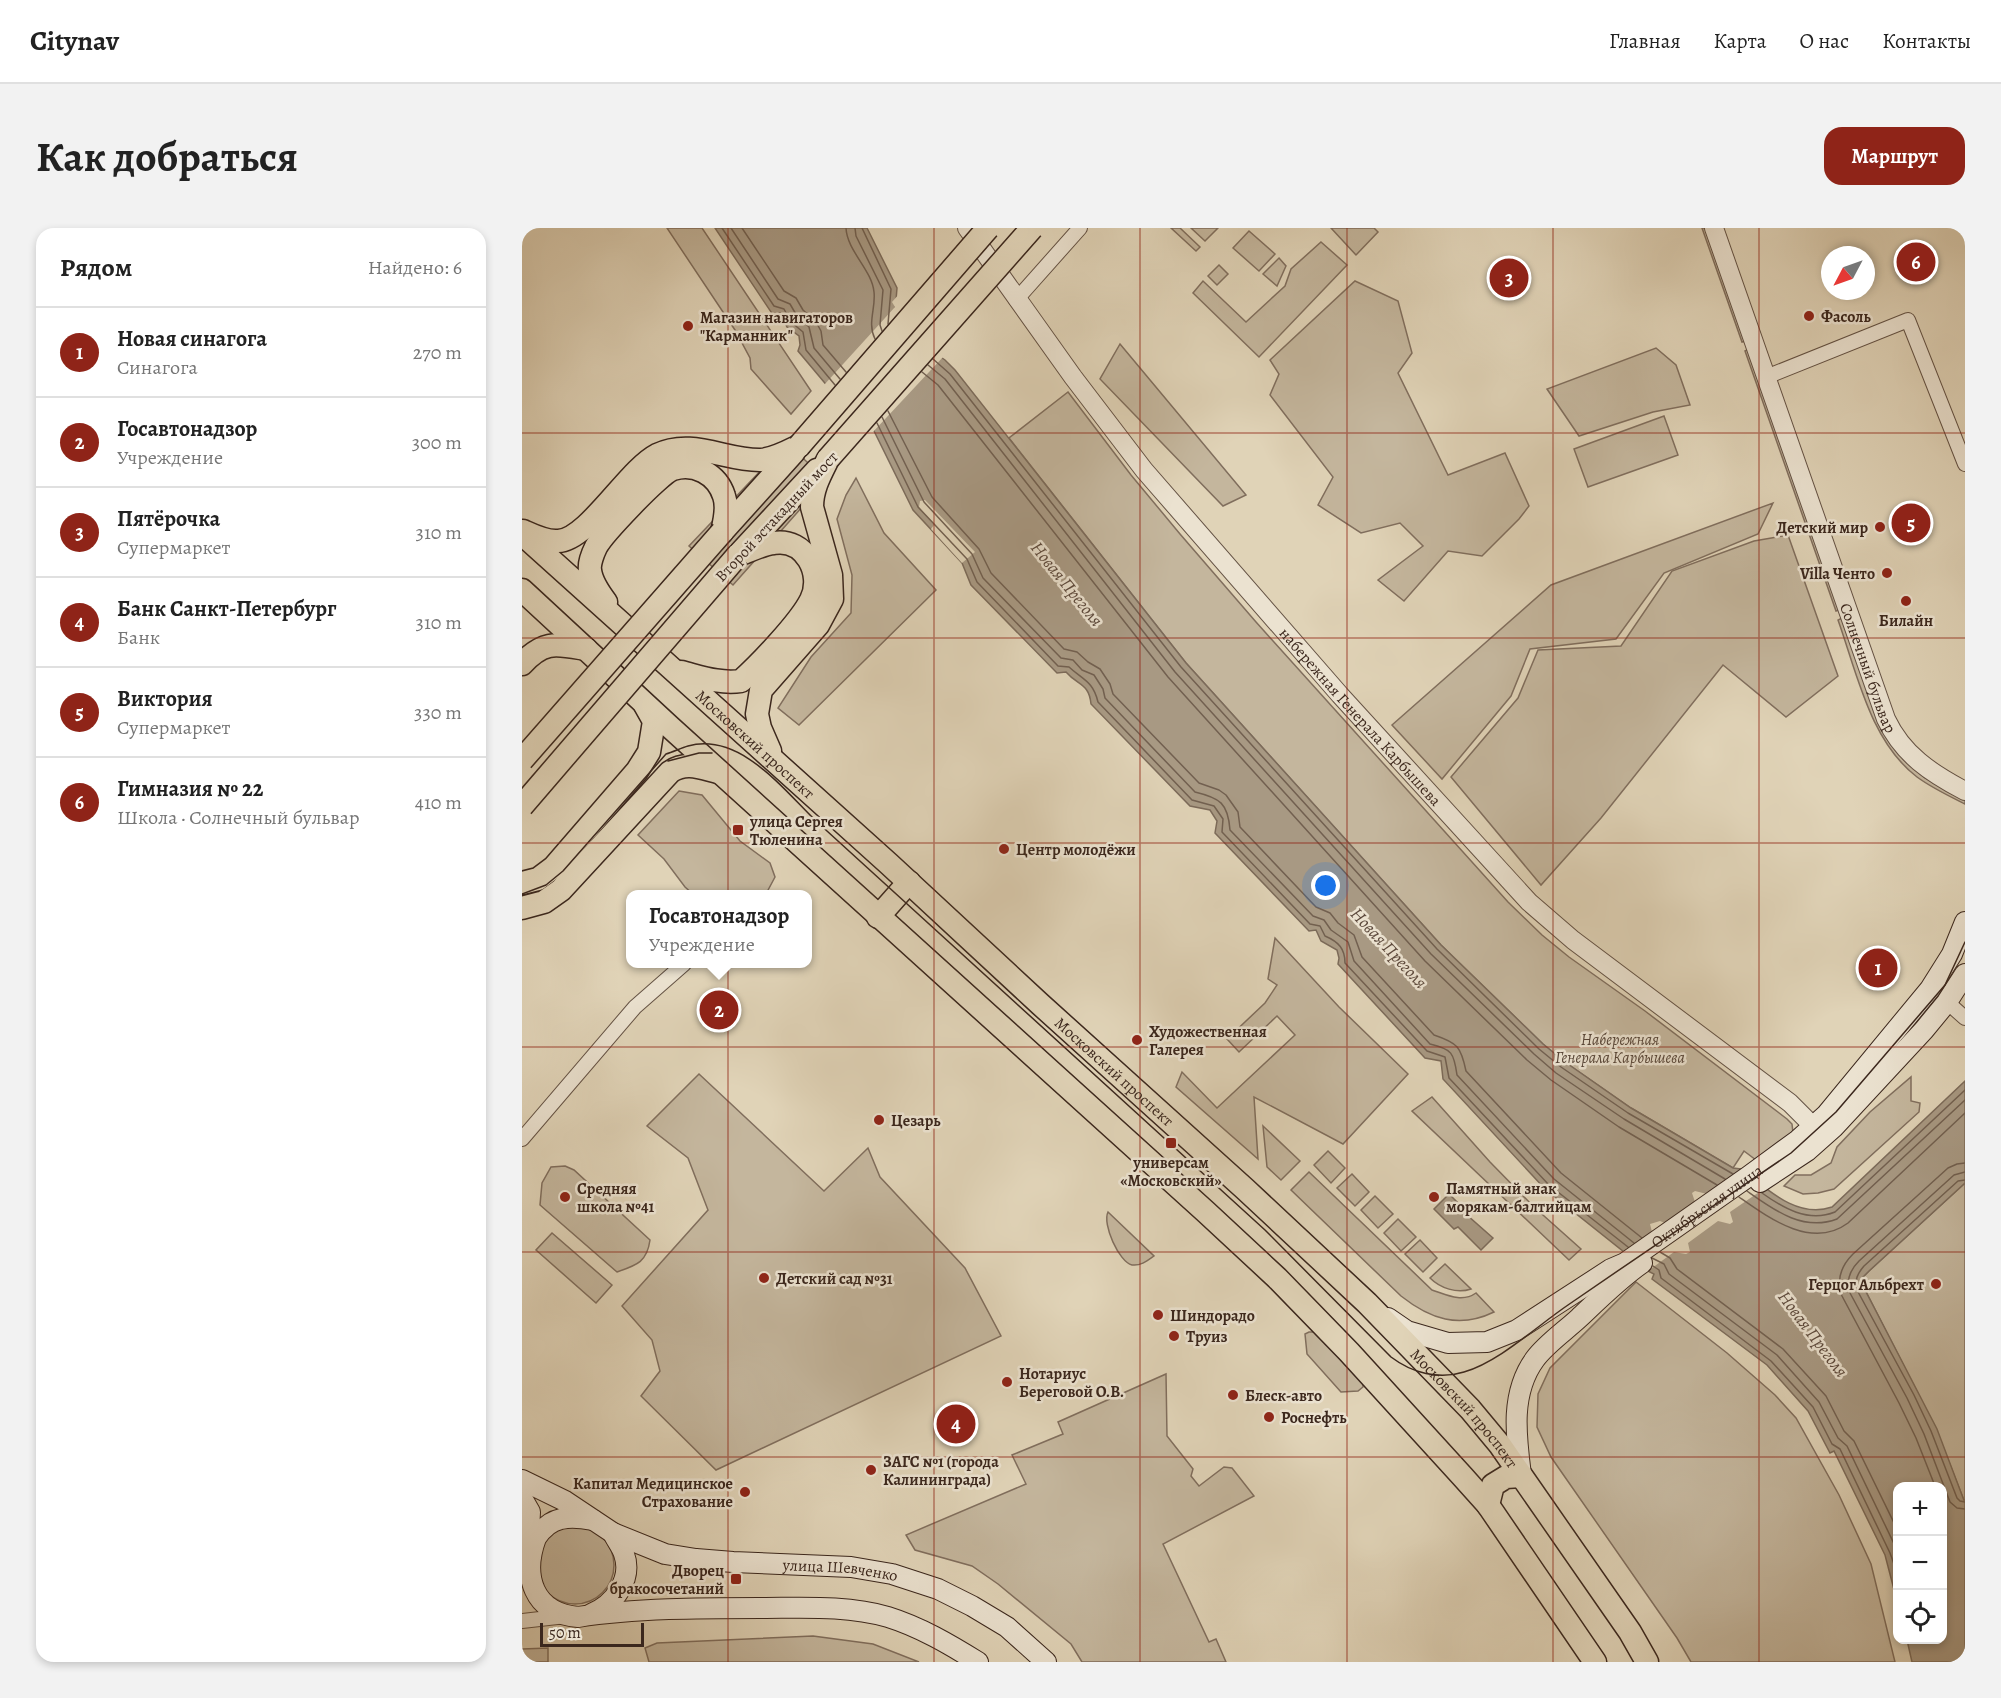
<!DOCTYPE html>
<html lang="ru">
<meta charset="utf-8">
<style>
body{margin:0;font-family:Alegreya,serif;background:#f2f2f2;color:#222}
.controls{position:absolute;right:18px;bottom:18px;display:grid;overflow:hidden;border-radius:12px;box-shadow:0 3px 9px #0003}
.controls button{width:54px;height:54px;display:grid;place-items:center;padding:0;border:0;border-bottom:2px solid #e0e0e0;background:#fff;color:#222;font:30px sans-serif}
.compass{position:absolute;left:1299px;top:18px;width:54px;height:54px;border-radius:50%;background:#fff;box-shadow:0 3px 9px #0003;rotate:229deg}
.scale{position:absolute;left:18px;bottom:15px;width:104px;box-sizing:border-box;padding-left:6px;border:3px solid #3b271d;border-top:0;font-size:16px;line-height:21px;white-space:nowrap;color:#3b271d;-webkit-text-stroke:4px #ebe2d0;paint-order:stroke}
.you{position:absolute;left:804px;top:658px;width:21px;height:21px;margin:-15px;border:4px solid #fff;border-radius:50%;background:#1a73e8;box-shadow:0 0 0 9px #1a73e833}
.badge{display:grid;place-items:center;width:39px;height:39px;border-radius:50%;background:#8f2418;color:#fff;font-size:20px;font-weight:700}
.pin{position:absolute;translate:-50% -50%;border:3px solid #fff;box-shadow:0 2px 6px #0006}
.popup{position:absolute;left:104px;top:662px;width:186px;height:78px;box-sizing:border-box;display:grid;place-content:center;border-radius:12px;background:#fff;filter:drop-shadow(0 2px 4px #0005);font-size:20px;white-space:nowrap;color:#767676}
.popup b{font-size:22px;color:#222}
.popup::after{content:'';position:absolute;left:50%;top:100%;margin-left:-12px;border:12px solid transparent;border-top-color:#fff}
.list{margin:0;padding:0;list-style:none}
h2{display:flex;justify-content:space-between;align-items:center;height:78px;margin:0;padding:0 24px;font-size:26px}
h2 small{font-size:20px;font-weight:400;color:#767676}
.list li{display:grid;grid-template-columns:39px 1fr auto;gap:18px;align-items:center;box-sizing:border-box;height:90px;padding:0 24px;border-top:2px solid #e0e0e0}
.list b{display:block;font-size:22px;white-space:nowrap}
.list p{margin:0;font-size:20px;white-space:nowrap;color:#767676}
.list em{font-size:20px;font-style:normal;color:#767676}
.icon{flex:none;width:33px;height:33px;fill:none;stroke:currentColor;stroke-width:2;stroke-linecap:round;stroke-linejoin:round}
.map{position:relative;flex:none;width:1443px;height:1434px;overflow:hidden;border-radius:18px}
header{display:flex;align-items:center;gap:36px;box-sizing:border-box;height:84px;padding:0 30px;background:#fff;border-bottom:2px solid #e0e0e0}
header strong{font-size:28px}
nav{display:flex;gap:33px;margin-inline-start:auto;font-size:21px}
.intro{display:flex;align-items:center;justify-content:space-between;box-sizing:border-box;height:144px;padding:0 36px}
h1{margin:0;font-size:42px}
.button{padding:15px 27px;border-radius:18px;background:#8f2418;color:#fff;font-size:21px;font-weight:700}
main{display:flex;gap:36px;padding:0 36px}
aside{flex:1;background:#fff;border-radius:18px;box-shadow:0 3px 9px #0003}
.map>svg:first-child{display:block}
.green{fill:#c4b69d;stroke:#806e5d;stroke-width:1.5}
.water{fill:#a89983;stroke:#7c6b5a;stroke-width:1.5}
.pier{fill:#e0d3b7}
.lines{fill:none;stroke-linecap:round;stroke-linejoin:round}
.shore{stroke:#726050;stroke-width:1.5}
.minor-casing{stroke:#645244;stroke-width:16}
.tertiary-casing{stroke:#645244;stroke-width:20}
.secondary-casing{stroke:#3b271d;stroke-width:22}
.primary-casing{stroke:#3b271d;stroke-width:25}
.minor{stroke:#ebe2d0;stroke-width:14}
.tertiary{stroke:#ebe2d0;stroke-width:18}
.secondary{stroke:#ebe2d0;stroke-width:20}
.primary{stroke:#e0d3b7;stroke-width:22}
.tram{stroke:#3b271d;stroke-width:1.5}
.primary-bridge-casing{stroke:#3b271d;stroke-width:25;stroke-linecap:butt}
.primary-bridge{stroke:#e0d3b7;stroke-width:22}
.grid{fill:none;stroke:#8f2418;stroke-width:1.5;stroke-opacity:0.55}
.poi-dot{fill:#8f2418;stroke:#ebe2d0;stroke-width:2}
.labels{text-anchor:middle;stroke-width:5;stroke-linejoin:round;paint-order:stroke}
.poi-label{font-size:16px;font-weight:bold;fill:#3b271d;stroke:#ebe2d0;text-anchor:start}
.street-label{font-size:16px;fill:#3b271d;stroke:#ebe2d0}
.park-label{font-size:16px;font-style:italic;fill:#564437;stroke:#ebe2d0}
.water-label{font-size:18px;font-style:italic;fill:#5c493c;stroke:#ebe2d0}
</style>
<header>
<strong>Citynav</strong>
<nav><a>Главная</a><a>Карта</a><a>О нас</a><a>Контакты</a></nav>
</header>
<div class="intro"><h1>Как добраться</h1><a class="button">Маршрут</a></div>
<main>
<aside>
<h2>Рядом<small>Найдено: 6</small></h2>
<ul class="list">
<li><span class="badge">1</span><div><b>Новая синагога</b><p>Синагога</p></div><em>270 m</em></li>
<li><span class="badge">2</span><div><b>Госавтонадзор</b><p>Учреждение</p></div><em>300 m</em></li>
<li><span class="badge">3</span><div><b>Пятёрочка</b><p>Супермаркет</p></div><em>310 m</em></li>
<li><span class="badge">4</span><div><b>Банк Санкт-Петербург</b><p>Банк</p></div><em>310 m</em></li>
<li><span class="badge">5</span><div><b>Виктория</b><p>Супермаркет</p></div><em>330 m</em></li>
<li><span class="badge">6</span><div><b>Гимназия № 22</b><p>Школа · Солнечный бульвар</p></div><em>410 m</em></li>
</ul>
</aside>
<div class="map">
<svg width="1443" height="1434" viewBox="0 0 1443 1434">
<rect width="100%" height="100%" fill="#e0d3b7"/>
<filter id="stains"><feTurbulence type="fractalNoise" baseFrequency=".00333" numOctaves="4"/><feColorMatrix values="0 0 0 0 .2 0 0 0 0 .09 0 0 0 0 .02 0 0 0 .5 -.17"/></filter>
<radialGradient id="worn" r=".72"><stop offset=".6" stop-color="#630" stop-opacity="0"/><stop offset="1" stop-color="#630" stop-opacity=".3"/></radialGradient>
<g class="green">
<path d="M145 0H180L289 163 269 186 229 141 228 130 213 102Z"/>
<path d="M649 0H658L678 19 674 23Z"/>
<path d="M669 0H696L683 13Z"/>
<path d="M809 0H852L856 4 834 27Z"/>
<path d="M1180 0H1184L1224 113 1220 114Z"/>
<path d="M727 3 753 26 737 43 711 20Z"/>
<path d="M799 14 825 37 737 129 671 65 681 53 724 94 763 58 769 41Z"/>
<path d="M757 30 764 38 755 58 741 46Z"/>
<path d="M697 37 706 46 695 57 686 48Z"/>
<path d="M833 53 876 73 890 125 876 145 926 247 983 225 1007 278 997 291 960 328 926 323 882 373 856 352 901 318 878 295 839 305 796 277 811 249 748 167 757 146 748 132Z"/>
<path d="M598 116 724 267 701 278 578 151Z"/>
<path d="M1134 120 1154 137 1168 177 1131 184 1057 208 1025 161Z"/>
<path d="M1227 121 1317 382 1314 383 1223 123Z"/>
<path d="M546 164 609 247 658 306 734 394 986 674 1020 707 1047 729 1123 783 1265 891 1270 896 1271 905 1238 935 1222 923 1211 940 1109 880 1043 834 1021 816 919 717 664 435 487 210Z"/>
<path d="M1142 188 1156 227 1066 259 1052 221Z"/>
<path d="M265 215 304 252 211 357 167 318Z"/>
<path d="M334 250 362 305 414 362 277 497 256 480 289 429 329 385 330 347 315 291 324 267Z"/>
<path d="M1251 275 1236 306 1142 345 1094 411 1008 421 989 468 920 551 870 497 1029 357Z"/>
<path d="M1266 307 1316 448 1264 489 1201 437 1079 590 1019 657 929 549 996 470 1016 422 1099 418 1150 343 1232 313Z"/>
<path d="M1320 390 1381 531 1403 550 1443 572V576C1427 568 1410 560 1395 549 1348 513 1335 445 1316 392Z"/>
<path d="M157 563 180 567 218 613 248 635 253 649 245 664 241 666H171L163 659 142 631 116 607Z"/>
<path d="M753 710 817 779 886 846 821 916 732 869 736 931 654 859 660 844 695 880 773 807 755 788 717 824 705 811 743 775 755 757 746 751Z"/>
<path d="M177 846 302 963 346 920 358 949 443 1040 479 1108 194 1242 119 1168 138 1143 130 1112 100 1078 186 982 166 930 125 898Z"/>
<path d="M1389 849V873L1398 875 1397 884 1312 961 1296 965 1281 966 1262 958 1273 947H1289L1309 935 1315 919 1348 884Z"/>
<path d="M910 869 968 934 1012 979 1059 1021 1047 1032 890 883Z"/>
<path d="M741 898 778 933 759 952 745 939Z"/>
<path d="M806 923 823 940 809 955 792 937Z"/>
<path d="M43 938 52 942 128 1012C125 1034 115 1037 95 1044L18 977 20 955 29 939Z"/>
<path d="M787 944 910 1062C925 1067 940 1075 954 1065L972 1084C937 1101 908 1091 879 1068L769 962Z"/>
<path d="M830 946 847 964 833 978 815 960Z"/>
<path d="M1443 955V1275L1414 1201 1340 1056 1341 1049 1347 1043Z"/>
<path d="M853 968 871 986 856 1000 839 982Z"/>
<path d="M586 984 632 1028C625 1033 619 1038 610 1037 597 1034 580 996 586 984Z"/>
<path d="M876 991 894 1009 879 1023 862 1005Z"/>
<path d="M30 1005 90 1057 74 1075 14 1022Z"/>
<path d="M898 1012 915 1030 901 1044 883 1026Z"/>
<path d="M923 1036 949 1061C935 1066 918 1060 908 1050Z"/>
<path d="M1114 1054 1205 1125 1253 1167 1274 1190 1317 1267 1349 1336 1373 1434H1169L1155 1410 1029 1229 1015 1199 1016 1166 1028 1140Z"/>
<path d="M787 1104H794L841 1153V1159L836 1163 819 1164 785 1126 783 1106Z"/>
<path d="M644 1146 645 1208 671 1241 669 1248 677 1258 702 1239 710 1240 732 1268 641 1316 687 1414 694 1411 704 1434H560L549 1416 476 1356 450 1338 393 1322 384 1307 504 1256 490 1227 541 1206 536 1194Z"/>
<circle cx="53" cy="1337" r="39"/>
<path d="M291 1408 351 1416 397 1434H127L123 1420 135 1415Z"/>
<path d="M26 1420V1434H0V1421Z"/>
</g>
<g class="water">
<path d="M193 0H345L375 60 372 97 423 132 433 142 664 435 919 717 1021 816 1043 834 1109 880 1211 940 1219 941C1245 961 1275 991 1310 979L1443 853V955L1347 1043 1341 1049 1340 1056 1415 1201 1443 1275V1434H1390L1385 1412H1420V1258H1376L1375 1373 1363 1327 1312 1223 1308 1225 1286 1183 1245 1137 1130 1051 1132 1046 1126 1043 1023 961 921 851 919 833 903 830 816 736 817 730 815 722 799 713 794 702 787 703 693 605 695 593 688 582 668 578 569 476C567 455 556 458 544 444L535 445 449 357 440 335 391 282 350 199 307 160 276 123 278 117 277 108 265 99 258 85 251 87Z"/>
<path d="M927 966 946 985 945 987 971 1010 959 1022 936 999 932 1001 912 981Z"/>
</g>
<g class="pier">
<path d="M378 65 375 96 380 103 392 108 422 128 350 205 347 200 302 157 373 79 370 74Z"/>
<path d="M403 272 453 324 440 335 409 301 412 297 397 279 398 273Z"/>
<path d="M1219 941 1243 960 1208 984 1211 994 1208 996 1196 993 1166 1015 1168 1024 1164 1026 1152 1024 1126 1043 1101 1023 1130 1004 1128 996 1138 993 1143 995 1173 974 1170 965 1173 963 1185 966Z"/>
</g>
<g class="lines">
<g class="shore">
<path d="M200 0 252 78 262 81 269 94 281 104 284 122 313 157"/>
<path d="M209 0 256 71 268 76 275 88 287 99 292 120 318 151"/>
<path d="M220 0 262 63 274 70 281 82 294 94 299 103 301 117 324 144"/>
<path d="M324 0C325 23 350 42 352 64 354 80 345 95 353 111"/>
<path d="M333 0 334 8 361 62 358 97 360 103"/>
<path d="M340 0 369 61 366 96"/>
<path d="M411 131 428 146 659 439 915 721 1017 821 1039 839 1106 885 1211 946"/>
<path d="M406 137 423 151 653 444 909 726 1012 826 1034 845 1102 891 1203 951"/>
<path d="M400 144 416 157 646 449 903 733 1005 832 1029 852 1097 899 1195 957"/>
<path d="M366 183 410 269 457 321 469 345 542 421 555 424 566 434 578 441 588 456 591 466 677 555 697 562 704 567 716 584 718 599 794 679 808 685 816 695 832 707 840 729 912 807C936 815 939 819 944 843L1039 945 1120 1010"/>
<path d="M360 189 402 274 450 326 461 350 539 430 551 432 560 442 572 447 581 461 583 470 673 564C698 570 706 575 708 602L791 688 802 692 809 702 826 714 832 733 908 816C930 821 932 825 935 847L1032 951 1112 1015"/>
<path d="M355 195 396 279 445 331 455 354 536 438 547 439C561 452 571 453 576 474L670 572 692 578 701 591 700 604 788 696 798 698 803 708C817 714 823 721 823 735L905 823 923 829 927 850 1027 957 1106 1019"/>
<path d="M1443 944 1432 947 1337 1033C1328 1042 1324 1053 1328 1065L1385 1170 1402 1206 1428 1274 1435 1280 1443 1281"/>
<path d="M1443 952 1436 953 1342 1038C1336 1045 1332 1052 1335 1062L1392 1167 1409 1203 1435 1270 1438 1273 1443 1274"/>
<path d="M1225 963C1252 982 1281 1004 1315 991L1443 872"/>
<path d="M1240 965C1261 980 1286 995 1313 984L1443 862"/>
<path d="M1217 969C1247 990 1290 1022 1326 995L1443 885"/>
<path d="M1138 1024 1148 1030 1155 1041 1261 1121 1304 1168 1322 1203 1332 1213 1376 1303"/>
<path d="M1130 1030 1142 1036 1147 1046 1255 1127 1297 1174 1316 1210 1325 1218 1376 1324"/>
<path d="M1131 1038 1137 1042 1139 1050 1249 1133 1291 1179 1310 1216 1318 1221 1368 1325 1376 1347"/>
<path d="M1413 1258 1394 1210 1377 1175 1320 1068C1314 1052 1319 1038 1331 1026L1426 940 1435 936 1443 935"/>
</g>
<g class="minor-casing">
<g id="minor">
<path d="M494 72 558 0"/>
<path d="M1244 149 1386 92 1443 236"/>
<path d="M1425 774 1443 790"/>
<path d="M0 911 113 779 162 736"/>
<path d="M0 1393 44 1388"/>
</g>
</g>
<g class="tertiary-casing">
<g id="tertiary">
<path id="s1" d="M445 0 551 149 622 242 818 467 1007 674 1051 712 1268 875 1301 908"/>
<path id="s2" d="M1192 0 1364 491C1381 527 1409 545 1443 563"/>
</g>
</g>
<g class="secondary-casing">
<g id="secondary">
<path d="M1238 954 1285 923 1312 899 1402 802 1425 774 1443 746"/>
<path id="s3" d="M866 1090 885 1103 926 1115 965 1114 995 1102 1089 1041 1103 1035 1227 948 1276 912 1304 887 1408 761 1430 726 1443 694"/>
<path d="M999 1247C994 1208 988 1165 1013 1131 1024 1116 1043 1103 1057 1090 1077 1071 1097 1051 1120 1035"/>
<path id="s4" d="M0 1252 43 1273 91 1305 143 1326 174 1331 211 1334 329 1339 370 1346 416 1361 450 1378 485 1399 524 1434"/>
<path d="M0 1270 8 1284 6 1321"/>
<path d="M71 1292C61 1290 50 1288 39 1291 29 1293 20 1301 14 1310 0 1348 11 1385 56 1389 113 1380 180 1380 238 1380 280 1380 325 1377 366 1389 398 1399 427 1416 456 1434"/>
<path d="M69 1386C92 1377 111 1351 102 1326 100 1319 94 1312 91 1305"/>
</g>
</g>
<g class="primary-casing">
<g id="primary">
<path d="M1 303C12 308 24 314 36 313 66 312 106 242 135 227 170 210 204 233 239 232 252 231 265 224 277 218"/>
<path d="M200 304 272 224"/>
<path id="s5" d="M0 306 367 636 518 776 723 961 845 1075 948 1181 978 1217 1108 1404 1125 1434"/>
<path d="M219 324 295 242"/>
<path d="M0 362 148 499 684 984 755 1050 827 1124 941 1249 966 1277 1073 1434"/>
<path d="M84 374C78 366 69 352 68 342 67 336 71 325 74 319 80 307 138 245 151 241 172 234 195 246 202 268 206 279 203 292 200 304"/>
<path d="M0 436C22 412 34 416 64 421"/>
<path d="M159 444C179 449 198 456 219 453 238 436 278 394 289 372 302 346 283 310 252 315 240 316 228 323 216 327"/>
<path d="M248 523 238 500 235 486 239 462 296 397 310 371 309 347 290 279C290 261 298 247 306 231"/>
<path d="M0 655 16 651 32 639 115 543 127 524 132 493 123 477"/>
<path d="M0 680 22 674 39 662 148 544C164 533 179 540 196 544"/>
<path d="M356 689 387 654"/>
<path d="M966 1277 971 1257 984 1249 999 1248"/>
</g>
</g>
<use href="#minor" class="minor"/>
<use href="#tertiary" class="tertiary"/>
<use href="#secondary" class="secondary"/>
<use href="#primary" class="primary"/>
<g class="tram">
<path d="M146 533 177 525H190"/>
<path d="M0 666 24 657 41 643 144 526C151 524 159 520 166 518 218 504 261 561 294 593L743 1002 869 1129C890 1145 917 1152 942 1144 977 1134 1015 1098 1046 1077 1120 1026 1194 976 1269 925L1314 884 1423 757 1443 714"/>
</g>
<g class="primary-bridge-casing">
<g id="primary-bridge">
<path d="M277 218 466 0"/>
<path d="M306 231 510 0"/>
<path d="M0 532 200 304"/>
<path d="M0 578 216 327"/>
</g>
</g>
<use href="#primary-bridge" class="primary-bridge"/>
</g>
<path class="grid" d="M206 0V1434M412 0V1434M618 0V1434M825 0V1434M1031 0V1434M1237 0V1434M0 205H1443M0 410H1443M0 615H1443M0 819H1443M0 1024H1443M0 1229H1443"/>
<g class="poi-dot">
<circle cx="1287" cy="88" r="6"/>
<circle cx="166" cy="98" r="6"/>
<circle cx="1358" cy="299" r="6"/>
<circle cx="1365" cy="345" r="6"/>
<circle cx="1384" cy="373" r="6"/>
<rect x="210" y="596" width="12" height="12" rx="3"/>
<circle cx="482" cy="621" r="6"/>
<circle cx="615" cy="812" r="6"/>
<circle cx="357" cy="892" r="6"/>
<rect x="643" y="909" width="12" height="12" rx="3"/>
<circle cx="43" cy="969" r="6"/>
<circle cx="912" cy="969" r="6"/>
<circle cx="242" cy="1050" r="6"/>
<circle cx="1414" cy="1056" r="6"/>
<circle cx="636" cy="1087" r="6"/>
<circle cx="652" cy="1108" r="6"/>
<circle cx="485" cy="1154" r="6"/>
<circle cx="711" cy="1167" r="6"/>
<circle cx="747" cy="1189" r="6"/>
<circle cx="349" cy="1242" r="6"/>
<circle cx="223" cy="1264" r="6"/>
<rect x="208" y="1345" width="12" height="12" rx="3"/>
</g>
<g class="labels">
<g class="poi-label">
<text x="1299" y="94">Фасоль</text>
<text x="178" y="95">Магазин навигаторов<tspan x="178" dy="18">"Карманник"</tspan></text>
<text x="1346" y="305" text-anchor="end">Детский мир</text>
<text x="1353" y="351" text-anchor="end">Villa Ченто</text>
<text x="1384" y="398" text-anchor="middle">Билайн</text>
<text x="228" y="599">улица Сергея<tspan x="228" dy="18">Тюленина</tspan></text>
<text x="494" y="627">Центр молодёжи</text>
<text x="627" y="809">Художественная<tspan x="627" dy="18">Галерея</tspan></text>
<text x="369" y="898">Цезарь</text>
<text x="649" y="940" text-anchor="middle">универсам<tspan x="649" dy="18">«Московский»</tspan></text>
<text x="55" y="966">Средняя<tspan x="55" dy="18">школа №41</tspan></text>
<text x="924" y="966">Памятный знак<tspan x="924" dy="18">морякам-балтийцам</tspan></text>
<text x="254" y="1056">Детский сад №31</text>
<text x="1402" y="1062" text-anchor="end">Герцог Альбрехт</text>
<text x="648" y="1093">Шиндорадо</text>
<text x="664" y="1114">Труиз</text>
<text x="497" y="1151">Нотариус<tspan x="497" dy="18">Береговой О.В.</tspan></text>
<text x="723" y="1173">Блеск-авто</text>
<text x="759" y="1195">Роснефть</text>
<text x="361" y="1239">ЗАГС №1 (города<tspan x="361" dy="18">Калининграда)</tspan></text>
<text x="211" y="1261" text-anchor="end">Капитал Медицинское<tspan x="211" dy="18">Страхование</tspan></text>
<text x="202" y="1348" text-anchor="end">Дворец<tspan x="202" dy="18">бракосочетаний</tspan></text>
</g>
<g class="street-label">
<text transform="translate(254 288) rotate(-47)" y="6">Второй эстакадный мост</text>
<text dy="6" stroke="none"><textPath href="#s2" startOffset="466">Солнечный бульвар</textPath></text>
<text dy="6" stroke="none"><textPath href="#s1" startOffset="628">набережная Генерала Карбышева</textPath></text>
<text dy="6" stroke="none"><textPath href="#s5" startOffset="314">Московский проспект</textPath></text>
<text dy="6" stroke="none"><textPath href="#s5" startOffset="800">Московский проспект</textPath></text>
<text dy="6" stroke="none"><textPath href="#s3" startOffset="364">Октябрьская улица</textPath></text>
<text dy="6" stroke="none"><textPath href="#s5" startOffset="1286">Московский проспект</textPath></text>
<text dy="6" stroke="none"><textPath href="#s4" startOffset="338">улица Шевченко</textPath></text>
</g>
<g class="park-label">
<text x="1098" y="817">Набережная<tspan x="1098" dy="18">Генерала Карбышева</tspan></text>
</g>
<g class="water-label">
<text transform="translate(545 356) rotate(51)" y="6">Новая Преголя</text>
<text transform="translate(867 720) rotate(47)" y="6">Новая Преголя</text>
<text transform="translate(1291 1106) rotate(53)" y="6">Новая Преголя</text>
</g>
</g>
<rect width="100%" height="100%" filter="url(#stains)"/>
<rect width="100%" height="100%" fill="url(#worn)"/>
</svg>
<div class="controls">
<button>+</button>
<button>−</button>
<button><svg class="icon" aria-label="locate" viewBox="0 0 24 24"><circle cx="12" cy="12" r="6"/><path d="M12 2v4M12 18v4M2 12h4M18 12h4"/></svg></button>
</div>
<svg class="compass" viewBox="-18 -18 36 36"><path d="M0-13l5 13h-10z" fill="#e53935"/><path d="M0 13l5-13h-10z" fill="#767676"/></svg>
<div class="scale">50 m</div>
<div class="you"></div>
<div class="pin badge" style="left:1356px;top:740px">1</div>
<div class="pin badge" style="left:197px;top:782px">2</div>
<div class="popup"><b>Госавтонадзор</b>Учреждение</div>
<div class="pin badge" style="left:987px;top:50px">3</div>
<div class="pin badge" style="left:434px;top:1196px">4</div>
<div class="pin badge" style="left:1389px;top:295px">5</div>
<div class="pin badge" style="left:1394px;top:34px">6</div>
</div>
</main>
